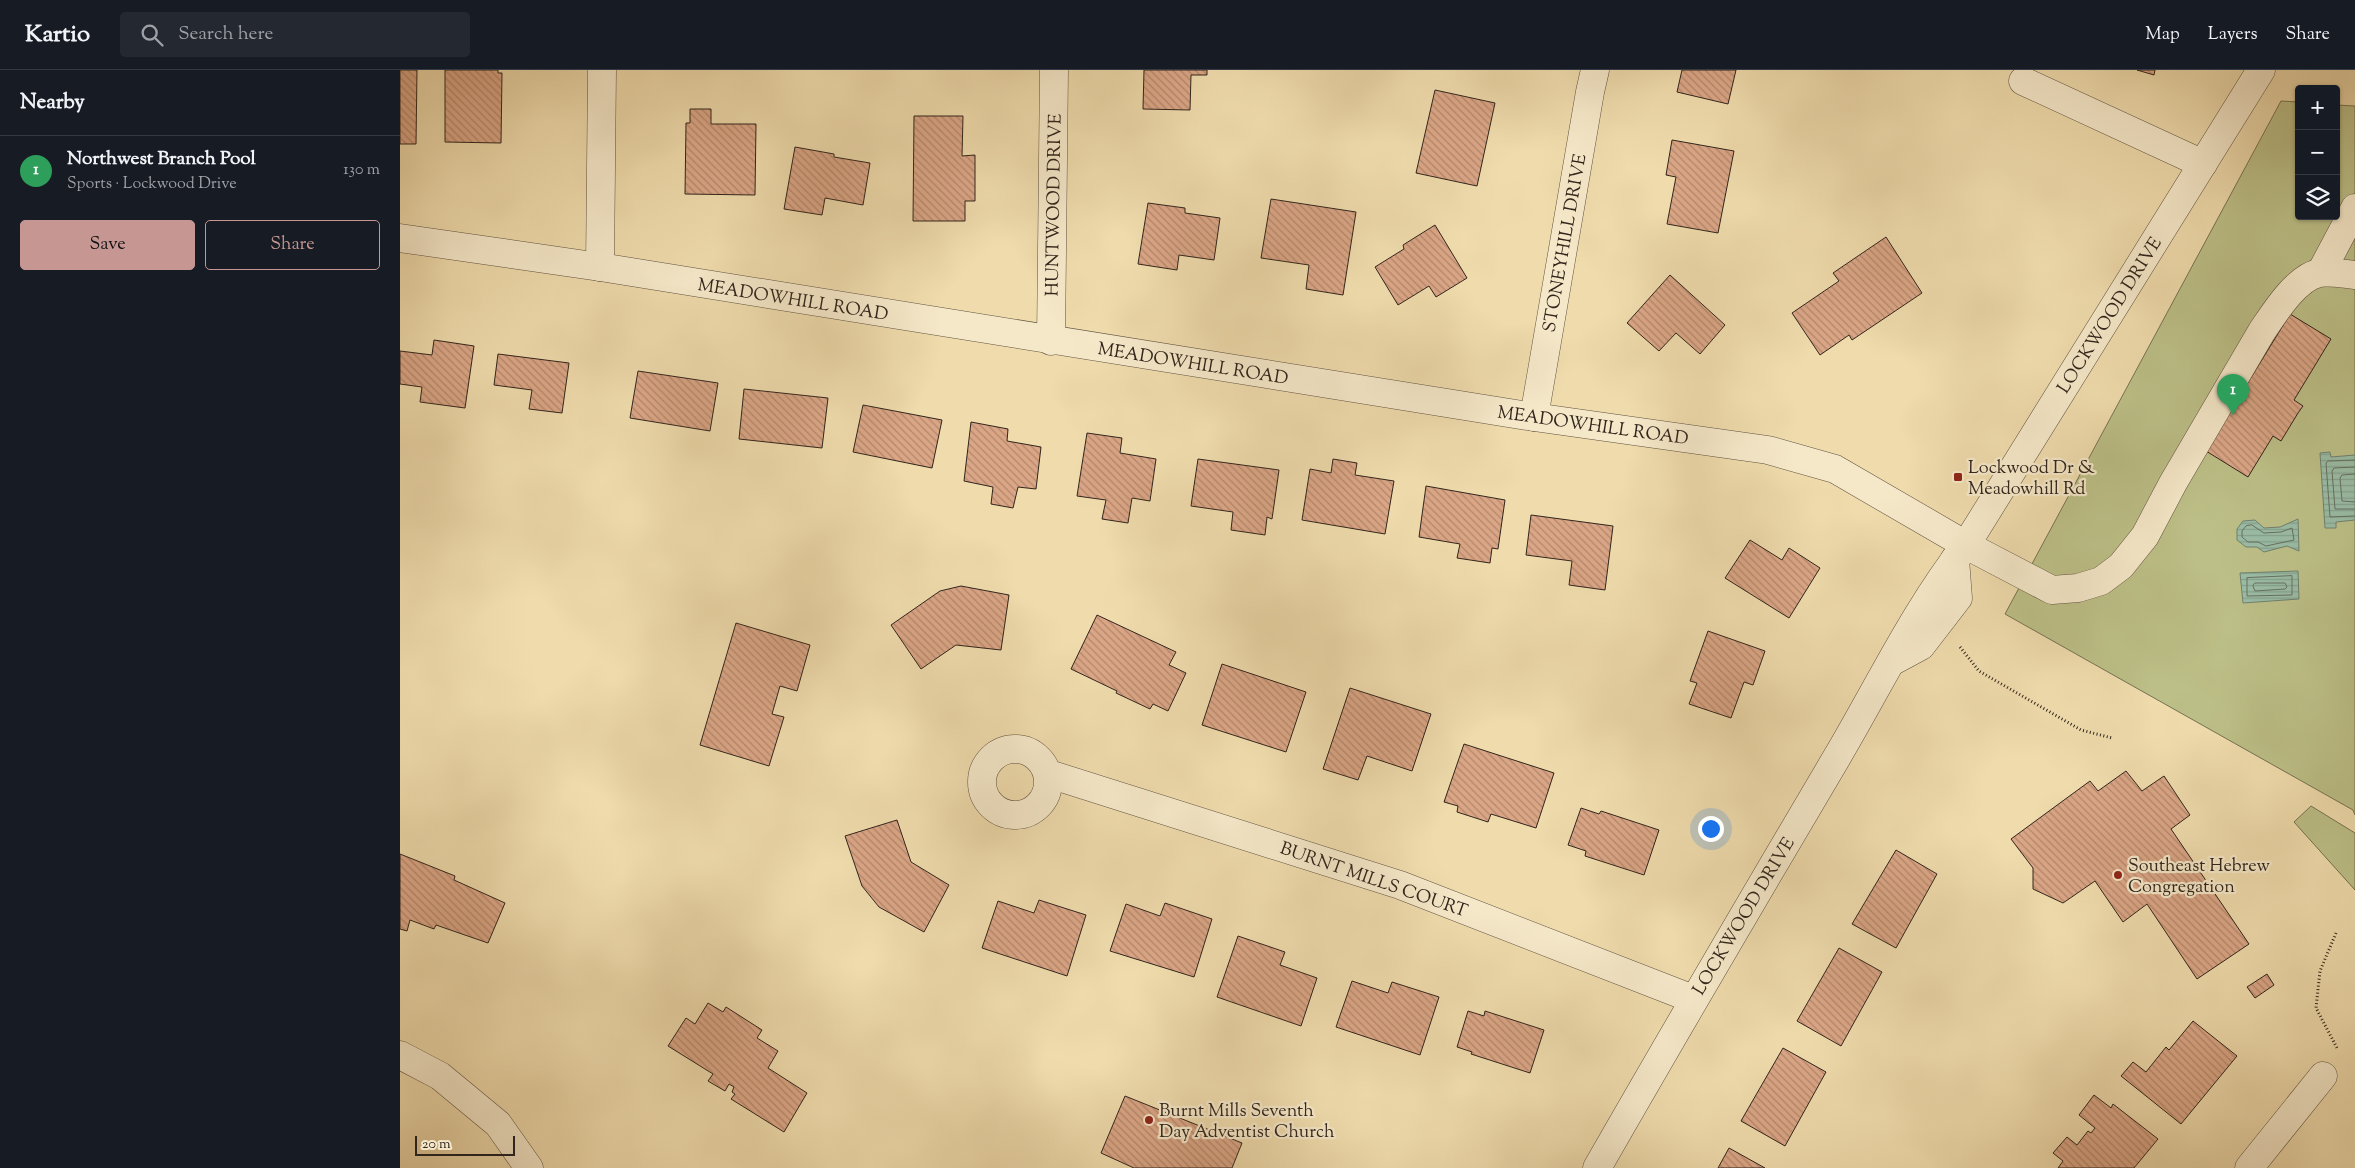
<!DOCTYPE html>
<meta charset="utf-8">
<style>
body{margin:0;font-family:"Sorts Mill Goudy",serif;background:#242831;color:#f1f3f6}
.controls{position:absolute;right:15px;top:15px;display:grid;overflow:hidden;border-radius:5px;box-shadow:0 1px 4px #0004}
.controls button{width:45px;height:45px;display:grid;place-items:center;padding:0;border:0;border-bottom:1px solid #363941;background:#171b24;color:#f1f3f6;font:25px sans-serif}
.scale{position:absolute;left:15px;bottom:12px;width:100px;box-sizing:border-box;padding-left:5px;border:2px solid #31251c;border-top:0;font-size:14px;line-height:18px;white-space:nowrap;color:#31251c;-webkit-text-stroke:4px #f5e8c9;paint-order:stroke}
.you{position:absolute;left:1310px;top:758px;width:18px;height:18px;margin:-12px;border:4px solid #fff;border-radius:50%;background:#1a73e8;box-shadow:0 0 0 8px #1a73e833}
.badge{display:grid;place-items:center;width:32px;height:32px;border-radius:50%;background:#c59692;color:#fff;font-size:16px;font-weight:700}
.pin{position:absolute;translate:-50% -41px;filter:drop-shadow(0 1px 2px #0008)}
.pin::after{content:'';position:absolute;top:26px;width:18px;height:15px;background:inherit;clip-path:polygon(0 0,100% 0,50% 100%)}
.list{margin:0;padding:0;list-style:none}
h2{display:flex;justify-content:space-between;align-items:center;height:65px;margin:0;padding:0 20px;font-size:21px}
h2 small{font-size:16px;font-weight:400;color:#9ea1a6}
.list li{display:grid;grid-template-columns:32px 1fr auto;gap:15px;align-items:center;box-sizing:border-box;height:70px;padding:0 20px;border-top:1px solid #363941}
.list b{display:block;font-size:19px;white-space:nowrap}
.list p{margin:0;font-size:16px;white-space:nowrap;color:#9ea1a6}
.list em{font-size:16px;font-style:normal;color:#9ea1a6}
.actions{display:flex;gap:10px;padding:15px 20px}
.actions a{flex:1;padding:11px 0;border:1px solid #c59692;border-radius:5px;text-align:center;font-size:18px;color:#c59692}
.actions .main{background:#c59692;color:#111}
.icon{flex:none;width:28px;height:28px;fill:none;stroke:currentColor;stroke-width:2;stroke-linecap:round;stroke-linejoin:round}
.map{position:relative;flex:none;width:1955px;height:1098px;overflow:hidden}
header{display:flex;align-items:center;gap:30px;box-sizing:border-box;height:70px;padding:0 25px;background:#171b24;border-bottom:1px solid #363941}
header strong{font-size:24px}
nav{display:flex;gap:28px;margin-inline-start:auto;font-size:18px}
.search{width:350px;height:45px;background:#242831;display:flex;align-items:center;gap:12px;box-sizing:border-box;padding:0 18px;border-radius:5px;color:#9ea1a6;font-size:19px}
main{display:flex}
aside{flex:1;background:#171b24}
.map>svg:first-child{display:block}
.green{fill:#bcbf87;stroke:#767252}
.water{fill:url(#water-rules);stroke:#70806e}
.lines{fill:none;stroke-linecap:round;stroke-linejoin:round}
.shore{stroke:#667060;stroke-width:1}
.building{fill:url(#building-back-hatch);stroke:#31251c}
.minor-casing{stroke:#605240;stroke-width:29}
.path{stroke:#31251c;stroke-width:3;stroke-dasharray:1 2.5;stroke-linecap:butt}
.minor{stroke:#f5e8c9;stroke-width:28}
.poi-dot{fill:#8f2418;stroke:#f5e8c9;stroke-width:2}
.labels{text-anchor:middle;stroke-width:4.5;stroke-linejoin:round;paint-order:stroke}
.street-label{font-size:18px;fill:#31251c;stroke:#f5e8c9}
.poi-label{font-size:18px;fill:#31251c;stroke:#f5e8c9;text-anchor:start}
</style>
<header>
<strong>Kartio</strong>
<div class="search"><svg class="icon" aria-label="search" viewBox="0 0 24 24"><circle cx="10" cy="10" r="6"/><path d="M15 15l6 6"/></svg>Search here</div>
<nav><a>Map</a><a>Layers</a><a>Share</a></nav>
</header>
<main>
<aside>
<h2>Nearby<small></small></h2>
<ul class="list">
<li><span class="badge" style="background:#2e9e5b">1</span><div><b>Northwest Branch Pool</b><p>Sports · Lockwood Drive</p></div><em>130 m</em></li>
</ul>
<div class="actions"><a class="main">Save</a><a>Share</a></div>
</aside>
<div class="map">
<svg width="1955" height="1098" viewBox="0 0 1955 1098">
<defs>
<pattern id="water-rules" width="6" height="5" patternUnits="userSpaceOnUse" patternTransform="scale(1.25)"><rect width="6" height="5" fill="#9abca5"/><path d="M0 2.5h6" fill="none" stroke="#85a18d"/></pattern>
<pattern id="building-back-hatch" width="6" height="6" patternUnits="userSpaceOnUse" patternTransform="scale(1.25)"><rect width="6" height="6" fill="#dba686"/><path d="M-1 5l2 2M0 0l6 6M5-1l2 2" fill="none" stroke="#b2876d"/></pattern>
</defs>
<rect width="100%" height="100%" fill="#efdbac"/>
<filter id="stains"><feTurbulence type="fractalNoise" baseFrequency=".004" numOctaves="4"/><feColorMatrix values="0 0 0 0 .2 0 0 0 0 .09 0 0 0 0 .02 0 0 0 .5 -.17"/></filter>
<radialGradient id="worn" r=".72"><stop offset=".6" stop-color="#630" stop-opacity="0"/><stop offset="1" stop-color="#630" stop-opacity=".3"/></radialGradient>
<g class="green">
<path d="M1881 31 1899 32V146H1936V35L1955 36V745L1953 740 1605 544Z"/>
<path d="M1911 736 1955 763V820L1894 752Z"/>
</g>
<g class="water">
<path d="M1930 382 1931 387 1955 385V450L1936 452V458H1925L1920 383Z"/>
<path d="M1898 449 1899 481 1887 476 1864 482 1857 477H1846L1837 470V459L1843 451 1855 450 1864 458 1880 457Z"/>
<path d="M1898 501 1899 529 1843 533 1840 503Z"/>
</g>
<g class="lines">
<g class="shore">
<path d="M1955 390 1928 391 1926 393 1930 447 1955 446"/>
<path d="M1955 397 1934 398 1932 401 1935 439H1955"/>
<path d="M1955 404 1942 405 1940 408 1942 431 1955 432"/>
<path d="M1852 455 1864 463 1881 462 1892 458 1894 470 1866 476 1858 472H1848L1842 467V461L1846 456Z"/>
<path d="M1892 506V525L1847 526V508Z"/>
<path d="M1855 513H1885L1887 517 1885 519 1855 521 1853 516Z"/>
</g>
</g>
<g class="building">
<path d="M0 0H17L16 74H0Z"/>
<path d="M45 0H98V3H102L101 73 45 72Z"/>
<path d="M744 0H807V5H791L790 40 743 39Z"/>
<path d="M1282 0H1336L1328 34 1277 22Z"/>
<path d="M1737 0H1755L1754 5Z"/>
<path d="M1035 20 1095 33 1077 116 1016 103Z"/>
<path d="M290 39H311V54H356L355 125 285 124 286 53H290Z"/>
<path d="M514 46H563L562 86 575 85V131H565V151H513Z"/>
<path d="M1272 70 1334 81 1318 163 1267 154 1276 107 1266 105Z"/>
<path d="M395 77 434 84V87L470 93 463 135 425 128 422 145 384 139Z"/>
<path d="M871 129 956 142 943 225 906 219 909 195 861 188Z"/>
<path d="M748 133 785 138V143L820 148 814 190 779 185 777 200 738 194Z"/>
<path d="M1035 155 1067 208 1036 227 1029 216 998 235 975 197 1004 179 1003 175Z"/>
<path d="M1486 167 1522 223 1452 270 1449 265 1420 285 1392 243 1439 211 1433 203Z"/>
<path d="M1270 205 1325 255 1300 284 1276 263 1259 281 1227 253Z"/>
<path d="M1890 244 1931 269 1894 330 1903 336 1898 343 1881 371 1873 366 1848 407 1806 381Z"/>
<path d="M34 270 74 276 65 338 20 332 22 317 0 314V281L32 285Z"/>
<path d="M98 284 169 293 162 343 129 339 132 320 94 315Z"/>
<path d="M238 301 318 313 310 361 230 348Z"/>
<path d="M344 319 428 328 422 378 339 369Z"/>
<path d="M463 335 542 350 532 398 453 382Z"/>
<path d="M571 352 608 359 607 371 641 377 636 419 618 417 613 438 591 434 593 417 564 411Z"/>
<path d="M687 363 722 368 720 383 756 389 750 431 732 428 728 453 702 449 706 430 677 426Z"/>
<path d="M798 389 879 400 872 449 867 447 865 465 831 460 833 442 791 436Z"/>
<path d="M933 389 957 393 955 405 994 411 985 464 902 450 910 399 931 403Z"/>
<path d="M1026 416 1105 430 1098 479 1092 478 1090 493 1057 488 1060 474 1019 467Z"/>
<path d="M1131 445 1213 456 1205 520 1169 515 1172 491 1126 485Z"/>
<path d="M1350 470 1382 490 1389 478 1420 498 1389 548 1325 508Z"/>
<path d="M561 516 609 525 601 580 556 575 521 599 491 555 540 521Z"/>
<path d="M697 545 776 582 769 595 786 603 768 641 753 634 750 639 716 623 717 621 671 599Z"/>
<path d="M336 553 410 575 397 621 380 616 372 644 384 647 369 696 300 675Z"/>
<path d="M1308 561 1365 581 1353 615 1344 612 1331 648 1289 634 1297 613 1290 611Z"/>
<path d="M822 594 906 622 886 682 802 655Z"/>
<path d="M950 618 1031 644 1012 701 967 686 958 710 923 699Z"/>
<path d="M1064 674 1154 703 1136 758 1091 744 1088 752 1057 742 1058 736 1044 732Z"/>
<path d="M1726 701 1742 721 1764 706 1790 745 1771 759 1849 874 1797 909 1747 834 1723 852 1695 811 1663 833 1633 819V798L1611 769 1690 711 1698 721Z"/>
<path d="M1181 738 1199 744 1201 741 1259 760 1244 805 1185 786 1186 781 1168 775Z"/>
<path d="M497 750 511 792 549 815 524 862 479 837 462 816 445 766Z"/>
<path d="M1496 780 1537 804 1496 878 1452 854Z"/>
<path d="M0 784 55 806 54 810 105 833 88 873 36 855 34 859 10 850 7 861 0 859Z"/>
<path d="M639 830 686 845 667 906 582 878 598 831 634 843Z"/>
<path d="M765 833 812 849 794 907 710 881 726 834 760 846Z"/>
<path d="M838 866 885 882 880 895 917 908 901 956 817 927Z"/>
<path d="M1439 878 1482 902 1441 976 1397 951Z"/>
<path d="M1867 904 1874 915 1855 928 1847 917Z"/>
<path d="M952 911 988 923 992 912 1039 927 1020 985 936 957Z"/>
<path d="M308 933 323 942 326 937 362 960 357 968 378 981 368 998 407 1023 384 1062 331 1029 335 1024 332 1022 334 1017 329 1014 325 1021 308 1011 313 1004 268 976 286 948 295 954Z"/>
<path d="M1068 941 1084 946 1085 941 1144 960 1130 1003 1071 984 1072 982 1057 977Z"/>
<path d="M1793 951 1837 986 1781 1054 1721 1006 1733 992 1746 1002 1766 977 1769 980Z"/>
<path d="M1383 978 1426 1002 1385 1076 1341 1051Z"/>
<path d="M1694 1025 1711 1038 1713 1034 1758 1069 1734 1098H1658L1663 1091 1653 1083 1667 1067 1677 1075 1688 1061 1691 1063 1695 1058 1679 1045Z"/>
<path d="M725 1026 842 1073 832 1098H734L701 1083Z"/>
<path d="M1329 1078 1365 1098H1318Z"/>
</g>
<g class="lines">
<g class="minor-casing">
<g id="minor">
<path d="M1623 11 1803 94"/>
<path d="M0 168 200 197 1134 347 1368 380 1435 399 1566 475 1652 520 1678 518 1701 511 1721 496 1745 466 1773 413 1862 261C1875 242 1896 208 1919 203 1930 201 1944 204 1955 205"/>
<path d="M200 197 202 0"/>
<path d="M1921 202 1955 138"/>
<path d="M651 271 654 0"/>
<path d="M1134 347 1190 22 1195 0"/>
<path d="M1495 590 1521 576 1558 528 1555 489"/>
<circle cx="615" cy="712" r="33"/>
<path d="M649 704 1000 815 1293 929"/>
<path d="M0 985 40 1006 98 1054 129 1098"/>
<path d="M1197 1098C1276 960 1356 824 1437 687 1479 616 1515 540 1566 475L1861 0"/>
<path d="M1849 1098 1923 1006"/>
</g>
</g>
<g class="path">
<path d="M1560 577 1579 601 1681 660 1712 668"/>
<path d="M1936 863 1920 901 1916 938 1937 978"/>
</g>
<use href="#minor" class="minor"/>
</g>
<g class="poi-dot">
<rect x="1553" y="402" width="10" height="10" rx="2.5"/>
<circle cx="1718" cy="805" r="5"/>
<circle cx="749" cy="1050" r="5"/>
</g>
<g class="labels">
<g class="street-label">
<text transform="translate(653 135) rotate(-89)" y="6">HUNTWOOD DRIVE</text>
<text transform="translate(1164 173) rotate(-80)" y="6">STONEYHILL DRIVE</text>
<text transform="translate(393 229) rotate(9)" y="6">MEADOWHILL ROAD</text>
<text transform="translate(1709 245) rotate(-58)" y="6">LOCKWOOD DRIVE</text>
<text transform="translate(793 293) rotate(9)" y="6">MEADOWHILL ROAD</text>
<text transform="translate(1193 355) rotate(8)" y="6">MEADOWHILL ROAD</text>
<text transform="translate(974 809) rotate(19)" y="6">BURNT MILLS COURT</text>
<text transform="translate(1343 846) rotate(-59)" y="6">LOCKWOOD DRIVE</text>
</g>
<g class="poi-label">
<text x="1568" y="403">Lockwood Dr &amp;<tspan x="1568" dy="21">Meadowhill Rd</tspan></text>
<text x="1728" y="801">Southeast Hebrew<tspan x="1728" dy="21">Congregation</tspan></text>
<text x="759" y="1046">Burnt Mills Seventh<tspan x="759" dy="21">Day Adventist Church</tspan></text>
</g>
</g>
<rect width="100%" height="100%" filter="url(#stains)"/>
<rect width="100%" height="100%" fill="url(#worn)"/>
</svg>
<div class="controls">
<button>+</button>
<button>−</button>
<button><svg class="icon" aria-label="layers" viewBox="0 0 24 24"><path d="M12 4l9 5-9 5-9-5zM3 14l9 5 9-5"/></svg></button>
</div>
<div class="scale">20 m</div>
<div class="you"></div>
<div class="pin badge" style="left:1833px;top:345px;background:#2e9e5b">1</div>
</div>
</main>
